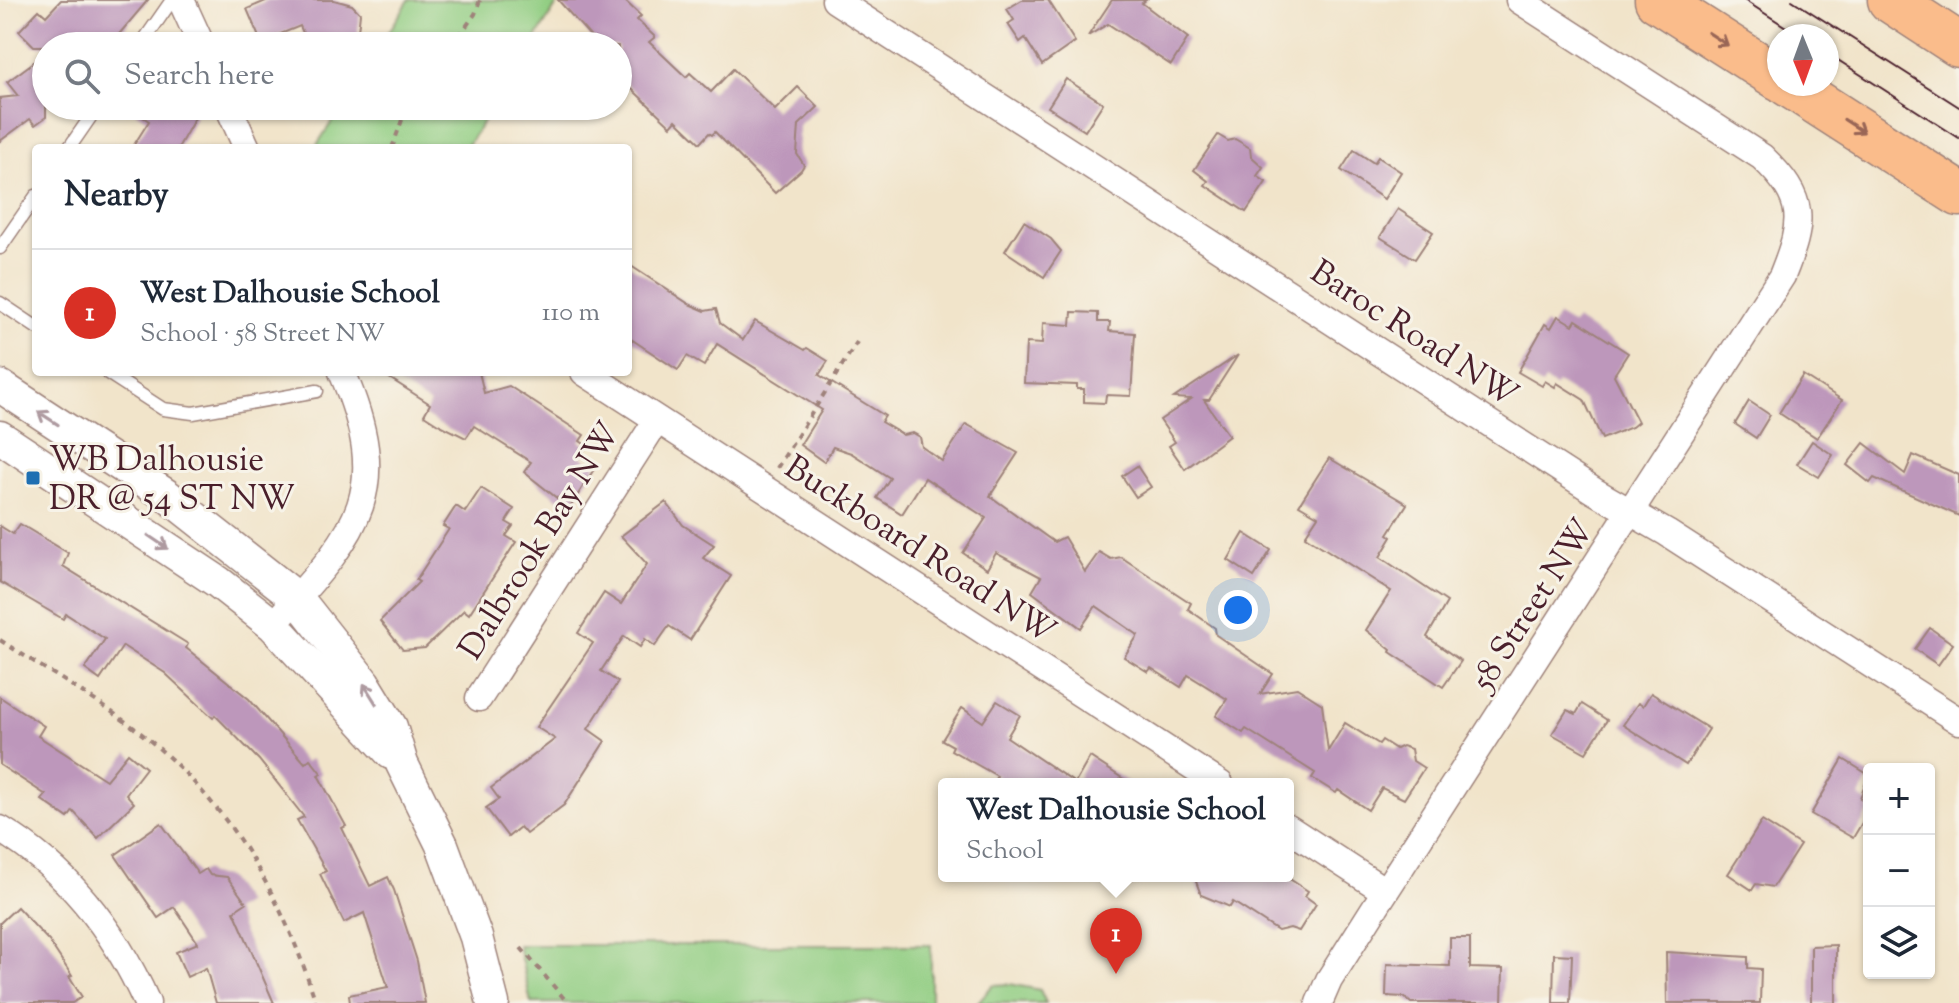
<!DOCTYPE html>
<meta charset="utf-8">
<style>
body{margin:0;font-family:"Sorts Mill Goudy",serif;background:#f2f2f3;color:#1f2937}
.controls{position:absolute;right:24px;bottom:24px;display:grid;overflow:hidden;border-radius:8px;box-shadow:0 2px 6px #0004}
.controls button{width:72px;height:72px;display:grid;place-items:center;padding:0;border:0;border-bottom:2px solid #e0e1e3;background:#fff;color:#1f2937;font:40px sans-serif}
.compass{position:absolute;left:1767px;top:24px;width:72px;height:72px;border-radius:50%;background:#fff;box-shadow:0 2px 6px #0004;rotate:179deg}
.you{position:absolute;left:1238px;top:610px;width:28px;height:28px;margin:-20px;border:6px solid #fff;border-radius:50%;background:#1a73e8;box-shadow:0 0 0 12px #1a73e833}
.badge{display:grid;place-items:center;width:52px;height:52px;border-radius:50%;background:#d93025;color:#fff;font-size:26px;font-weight:700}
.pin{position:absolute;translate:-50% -66px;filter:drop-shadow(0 2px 4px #0008)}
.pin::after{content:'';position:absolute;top:42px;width:28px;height:24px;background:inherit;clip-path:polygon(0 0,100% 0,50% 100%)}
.popup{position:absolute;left:938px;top:778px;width:356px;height:104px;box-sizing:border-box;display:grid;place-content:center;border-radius:8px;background:#fff;filter:drop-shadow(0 2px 6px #0005);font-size:26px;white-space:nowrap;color:#747a83}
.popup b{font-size:30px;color:#1f2937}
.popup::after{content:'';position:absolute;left:50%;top:100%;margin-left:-16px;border:16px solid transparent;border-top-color:#fff}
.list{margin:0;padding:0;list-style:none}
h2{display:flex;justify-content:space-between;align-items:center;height:104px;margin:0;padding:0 32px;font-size:34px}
h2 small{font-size:26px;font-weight:400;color:#747a83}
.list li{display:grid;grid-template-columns:52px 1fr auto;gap:24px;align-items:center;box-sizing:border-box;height:128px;padding:0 32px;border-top:2px solid #e0e1e3}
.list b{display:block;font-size:30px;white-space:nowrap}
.list p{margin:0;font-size:26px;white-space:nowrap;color:#747a83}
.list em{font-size:26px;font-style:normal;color:#747a83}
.icon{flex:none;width:44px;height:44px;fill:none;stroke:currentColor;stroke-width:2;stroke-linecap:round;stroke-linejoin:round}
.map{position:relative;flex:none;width:1959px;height:1003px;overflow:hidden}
.search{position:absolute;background:#fff;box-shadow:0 2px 6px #0004;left:32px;top:32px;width:600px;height:88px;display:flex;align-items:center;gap:20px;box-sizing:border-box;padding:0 28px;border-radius:44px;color:#747a83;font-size:30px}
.panel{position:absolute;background:#fff;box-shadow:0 2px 6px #0004;left:32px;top:144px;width:600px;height:232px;border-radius:8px}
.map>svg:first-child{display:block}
.green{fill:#91cd82;stroke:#6e7656;stroke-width:2}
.building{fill:#bd97bb}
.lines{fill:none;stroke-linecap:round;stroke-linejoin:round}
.service-casing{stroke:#9e827a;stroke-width:15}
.minor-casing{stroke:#9e827a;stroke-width:29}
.tertiary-casing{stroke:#9e827a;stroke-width:35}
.motorway-casing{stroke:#9e827a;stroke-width:47}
.path{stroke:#9e827a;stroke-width:4;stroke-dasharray:6 6;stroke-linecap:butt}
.service{stroke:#fff;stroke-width:12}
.minor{stroke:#fff;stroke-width:26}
.tertiary{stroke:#fff;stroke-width:32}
.motorway{stroke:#fabc8b;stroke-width:44}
.tram{stroke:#4a1f2b;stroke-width:2}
.oneway{stroke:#996656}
.oneway2{stroke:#ae9aa0}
.poi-dot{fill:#1f6fb2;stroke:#f7f3e8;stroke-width:3}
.labels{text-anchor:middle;stroke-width:6;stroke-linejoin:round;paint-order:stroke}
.street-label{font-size:34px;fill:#4a1f2b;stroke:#f7f3e8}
.poi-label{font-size:34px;fill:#4a1f2b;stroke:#f7f3e8;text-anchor:start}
</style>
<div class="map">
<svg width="1959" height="1003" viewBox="0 0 1959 1003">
<rect width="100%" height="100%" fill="#f7f3e8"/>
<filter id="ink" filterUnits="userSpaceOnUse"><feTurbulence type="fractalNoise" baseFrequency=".0125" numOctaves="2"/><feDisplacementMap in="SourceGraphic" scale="16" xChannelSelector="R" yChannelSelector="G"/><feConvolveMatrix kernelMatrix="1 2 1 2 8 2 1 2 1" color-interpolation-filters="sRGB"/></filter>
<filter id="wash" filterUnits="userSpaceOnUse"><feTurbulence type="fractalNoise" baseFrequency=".006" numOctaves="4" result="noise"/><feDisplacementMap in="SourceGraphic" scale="32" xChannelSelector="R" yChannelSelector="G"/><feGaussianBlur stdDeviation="1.8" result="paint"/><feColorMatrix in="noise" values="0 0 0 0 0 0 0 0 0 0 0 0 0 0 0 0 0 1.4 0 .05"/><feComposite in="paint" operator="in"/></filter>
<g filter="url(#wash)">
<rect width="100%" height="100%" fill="#f1e4ca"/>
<g class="green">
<path d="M409 0H560L531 46H380Z"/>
<path d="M342 106H493L466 148H315Z"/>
<path d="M518 945H931V1003H531Z"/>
<path d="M1010 984 1040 990 1046 1003H977L993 985Z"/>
</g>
<g id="blocks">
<g class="building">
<path d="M61 0H148L109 46H34L19 31 39 10 46 16Z"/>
<path d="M268 0H334L352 5 360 13 358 31 364 46H309L300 26 261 42 247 9Z"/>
<path d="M558 0H624L641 16 637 20 655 37 649 42 686 77 690 73 711 92 733 69 775 110 798 87 818 107 799 125 797 154 804 165 801 170 775 193 715 132 712 135 709 133 700 143 676 120 671 126 618 76V46H604L590 36Z"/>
<path d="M1022 0H1048L1075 42 1042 65 1025 38 1020 42 1008 24 1014 20 1007 9Z"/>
<path d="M1112 0H1146L1142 3 1188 38 1171 65 1108 24 1088 36Z"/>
<path d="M46 53V117L35 125 30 119 0 141V98L18 96 7 82Z"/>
<path d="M1066 79 1103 103 1085 131 1048 107Z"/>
<path d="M126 106H181L196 116 178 148H132L149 121Z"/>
<path d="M1218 135 1228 141 1235 139 1250 148 1251 156 1263 167 1257 176 1266 182 1246 212 1205 185 1208 181 1194 170Z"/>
<path d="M1354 150 1374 163 1378 157 1401 172 1384 199 1341 170Z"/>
<path d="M1398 209 1433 232 1415 259 1380 237Z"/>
<path d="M1024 221 1051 239 1061 251 1044 277 1005 251Z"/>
<path d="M628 264 689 304 705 311 716 309 720 323 743 340 755 321 805 350 807 348 828 361 819 375 885 416 881 422 903 435 913 433 920 437 922 447 942 461 966 424 1018 453 990 496 1054 542 1064 537 1085 572 1099 552 1111 559 1121 557 1191 603 1188 609 1215 628 1216 635 1273 674 1260 694 1297 688 1322 704 1328 751 1345 723 1379 744 1382 740 1396 749 1402 746 1411 749 1413 761 1424 768 1404 799 1382 788 1368 810 1338 790 1336 793 1312 778 1315 773 1246 729 1243 733 1216 716 1227 699 1188 675 1181 687 1151 668 1148 672 1124 657 1138 635 1096 606 1081 628 1032 592 1041 577 996 553 987 569 963 553 986 518 925 478 902 514 877 498 890 478 851 453 833 447 824 462 800 445 822 410 717 344 704 366 687 356 678 370 628 337Z"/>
<path d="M1072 312 1098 313V322H1110L1109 331 1135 333 1131 396 1106 395 1105 403 1084 402V389H1077V385L1024 383 1026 343 1042 344 1043 323 1071 325Z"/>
<path d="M1558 316 1573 325 1576 320 1628 353 1614 375 1638 422 1632 427 1602 439 1584 400 1557 383 1555 387 1545 381 1542 386 1518 372 1545 324 1551 328Z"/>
<path d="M1238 355 1209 400H1204L1229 436 1185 469 1169 446 1175 442 1160 420 1191 399 1174 398Z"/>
<path d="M380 372H479L484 393 509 386 584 435 580 441 587 446 580 456 596 466 572 504 560 496 558 499 524 472 531 462 474 426 466 438 438 424 424 415 430 404Z"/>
<path d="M1803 375 1842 400 1817 438 1779 413Z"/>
<path d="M1749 401 1770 415 1756 438 1735 424Z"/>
<path d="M1812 441 1833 455 1819 477 1797 464Z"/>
<path d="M1864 443 1905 474 1913 455 1959 475V516L1874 478 1870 483 1847 465Z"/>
<path d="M1329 458 1407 504 1388 534 1392 537 1380 557 1447 602 1427 637 1461 661 1443 687 1390 652 1391 650 1366 630 1391 591 1305 536 1318 516 1299 505Z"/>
<path d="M1137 466 1151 487 1136 497 1122 476Z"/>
<path d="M481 488 514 509 506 522 513 526 506 536 516 542 469 614 464 610 425 648 403 650 380 621 419 582 416 580 449 529 443 526 456 506 465 512Z"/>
<path d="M666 502 683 525 714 545 703 558 731 576 690 640 669 626 655 646 645 639 640 647 624 636 601 671 618 682 588 729 605 741 564 805 526 834 520 827 508 837 486 808 499 799 491 788 555 739 536 727 593 643 578 633 604 593 621 604 647 564 621 536Z"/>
<path d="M20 524 68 553 63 566 188 644 186 648 249 699 305 763 310 759 321 773 318 775 346 826 342 828 370 886 388 877 394 890 417 961 425 1003H350L349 995 388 987 364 913 344 923 320 874 326 871 297 820 304 817 259 760 215 715 213 718 165 673 123 646 100 680 85 669 105 639 66 614 63 619 0 582V526L13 534Z"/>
<path d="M1244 533 1271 550 1254 577 1228 560Z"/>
<path d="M1930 628 1953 644 1938 665 1915 649Z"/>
<path d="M1651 693 1709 729 1686 765 1623 725 1638 703 1643 706Z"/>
<path d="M0 697 44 726 38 736 106 780 128 753 146 768 126 794 134 803 98 838 73 811 68 818 42 800 46 795 0 765Z"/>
<path d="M997 701 1020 715 1007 737 1075 783 1090 757 1131 784H992L997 776 951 750 953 746 942 740 962 708 983 722Z"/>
<path d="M1582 704 1607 720 1586 753 1552 734 1567 710 1576 714Z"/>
<path d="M1843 759 1869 775 1860 798 1869 803V811L1853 838 1811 814Z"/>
<path d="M1762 821 1800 845 1773 887 1756 884 1752 890 1728 874Z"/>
<path d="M161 823 198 874 206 869 210 875 227 877 246 903 234 911 274 1003H216L206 968 187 977 176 952 198 943 174 907 158 918 115 855Z"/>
<path d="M1194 876H1285L1308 891 1305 896 1316 904 1299 931 1290 928 1278 931 1233 902 1230 907 1201 895Z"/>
<path d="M17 907 49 941 72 976 69 977 82 997 72 1003H0V923Z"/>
<path d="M1450 938H1470V968L1503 969 1502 1003H1411L1404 997 1386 996 1387 964 1450 966Z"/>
<path d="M1836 945V1003H1811V946Z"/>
<path d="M1666 952 1748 957V968L1761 969 1760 1003H1667Z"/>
<path d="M1554 954 1572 955 1570 1003H1553Z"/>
</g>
</g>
</g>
<g filter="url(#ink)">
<use href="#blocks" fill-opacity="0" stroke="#9e827a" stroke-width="2"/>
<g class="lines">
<g class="service-casing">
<g id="service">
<path d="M140 46 172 0"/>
<path d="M69 148 98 106"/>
<path d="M0 248 36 196"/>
<path d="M0 303 36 327"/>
<path d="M106 372 163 409 193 413 317 391"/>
</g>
</g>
<g class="minor-casing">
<g id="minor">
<path d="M181 0 202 46"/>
<path d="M835 0 1594 491 1667 533 1959 721"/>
<path d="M228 106 247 148"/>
<path d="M584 372 1220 784"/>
<path d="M273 625C354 534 396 497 342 372"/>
<path d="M479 698 657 420"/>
<path d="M1288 828 1385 891"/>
<path d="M0 829C68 870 115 931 147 1003"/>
<path d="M1319 1003 1329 980 1372 912 1782 276C1804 221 1807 200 1762 157L1519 0"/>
</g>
</g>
<g class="tertiary-casing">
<g id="tertiary">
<path d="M0 386 166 495 297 598 364 683 391 727 402 764 442 845 476 937 493 1003"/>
<path d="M0 437 218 582 273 625 391 753"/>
</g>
</g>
<g class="motorway-casing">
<g id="motorway">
<path d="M1657 0 1779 78"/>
<path d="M1890 0 1959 45"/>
<path d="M1788 84 1959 194"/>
</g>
</g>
<g class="path">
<path d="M452 46 475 14 480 0"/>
<path d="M392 148 407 106"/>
<path d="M777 468 857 342"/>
<path d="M0 640C44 669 91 696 133 727 226 798 282 893 316 1003"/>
<path d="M521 948 568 1003"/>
</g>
<use href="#service" class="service"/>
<use href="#minor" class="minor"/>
<use href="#tertiary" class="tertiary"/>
<use href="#motorway" class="motorway"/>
<g class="tram">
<path d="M1744 0 1800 36"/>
<path d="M1792 0 1959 107"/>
<path d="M1827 53 1959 138"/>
</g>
</g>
<defs><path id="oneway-shaft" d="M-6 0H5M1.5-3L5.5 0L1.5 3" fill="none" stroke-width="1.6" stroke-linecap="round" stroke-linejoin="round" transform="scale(2)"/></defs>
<g class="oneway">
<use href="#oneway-shaft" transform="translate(1718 39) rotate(33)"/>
<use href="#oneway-shaft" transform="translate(1854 126) rotate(33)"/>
</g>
<g class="oneway2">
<use href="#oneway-shaft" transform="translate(48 418) rotate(-147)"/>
<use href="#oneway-shaft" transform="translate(158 542) rotate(34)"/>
<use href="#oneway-shaft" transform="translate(370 694) rotate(-122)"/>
</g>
</g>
<rect class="poi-dot" x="25" y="470" width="16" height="16" rx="4"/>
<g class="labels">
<g class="street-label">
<text transform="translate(1415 332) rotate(33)" y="12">Baroc Road NW</text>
<text transform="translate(538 540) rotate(-58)" y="12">Dalbrook Bay NW</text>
<text transform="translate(921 548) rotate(33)" y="12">Buckboard Road NW</text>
<text transform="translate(1531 604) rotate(-57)" y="12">58 Street NW</text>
</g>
<g class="poi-label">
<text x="49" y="470">WB Dalhousie<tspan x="49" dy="39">DR @ 54 ST NW</tspan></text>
</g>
</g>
</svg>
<div class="controls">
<button>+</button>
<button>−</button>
<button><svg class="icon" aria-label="layers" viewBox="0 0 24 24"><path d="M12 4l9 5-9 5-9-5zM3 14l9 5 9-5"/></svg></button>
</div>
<svg class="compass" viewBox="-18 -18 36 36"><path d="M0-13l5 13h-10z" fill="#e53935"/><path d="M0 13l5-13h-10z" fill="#747a83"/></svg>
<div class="you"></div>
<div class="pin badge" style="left:1116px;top:974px">1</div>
<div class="popup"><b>West Dalhousie School</b>School</div>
<div class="search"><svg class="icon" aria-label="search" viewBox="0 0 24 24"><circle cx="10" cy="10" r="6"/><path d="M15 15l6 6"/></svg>Search here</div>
<section class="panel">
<h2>Nearby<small></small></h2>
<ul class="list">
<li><span class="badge">1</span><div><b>West Dalhousie School</b><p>School · 58 Street NW</p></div><em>110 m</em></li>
</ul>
</section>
</div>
